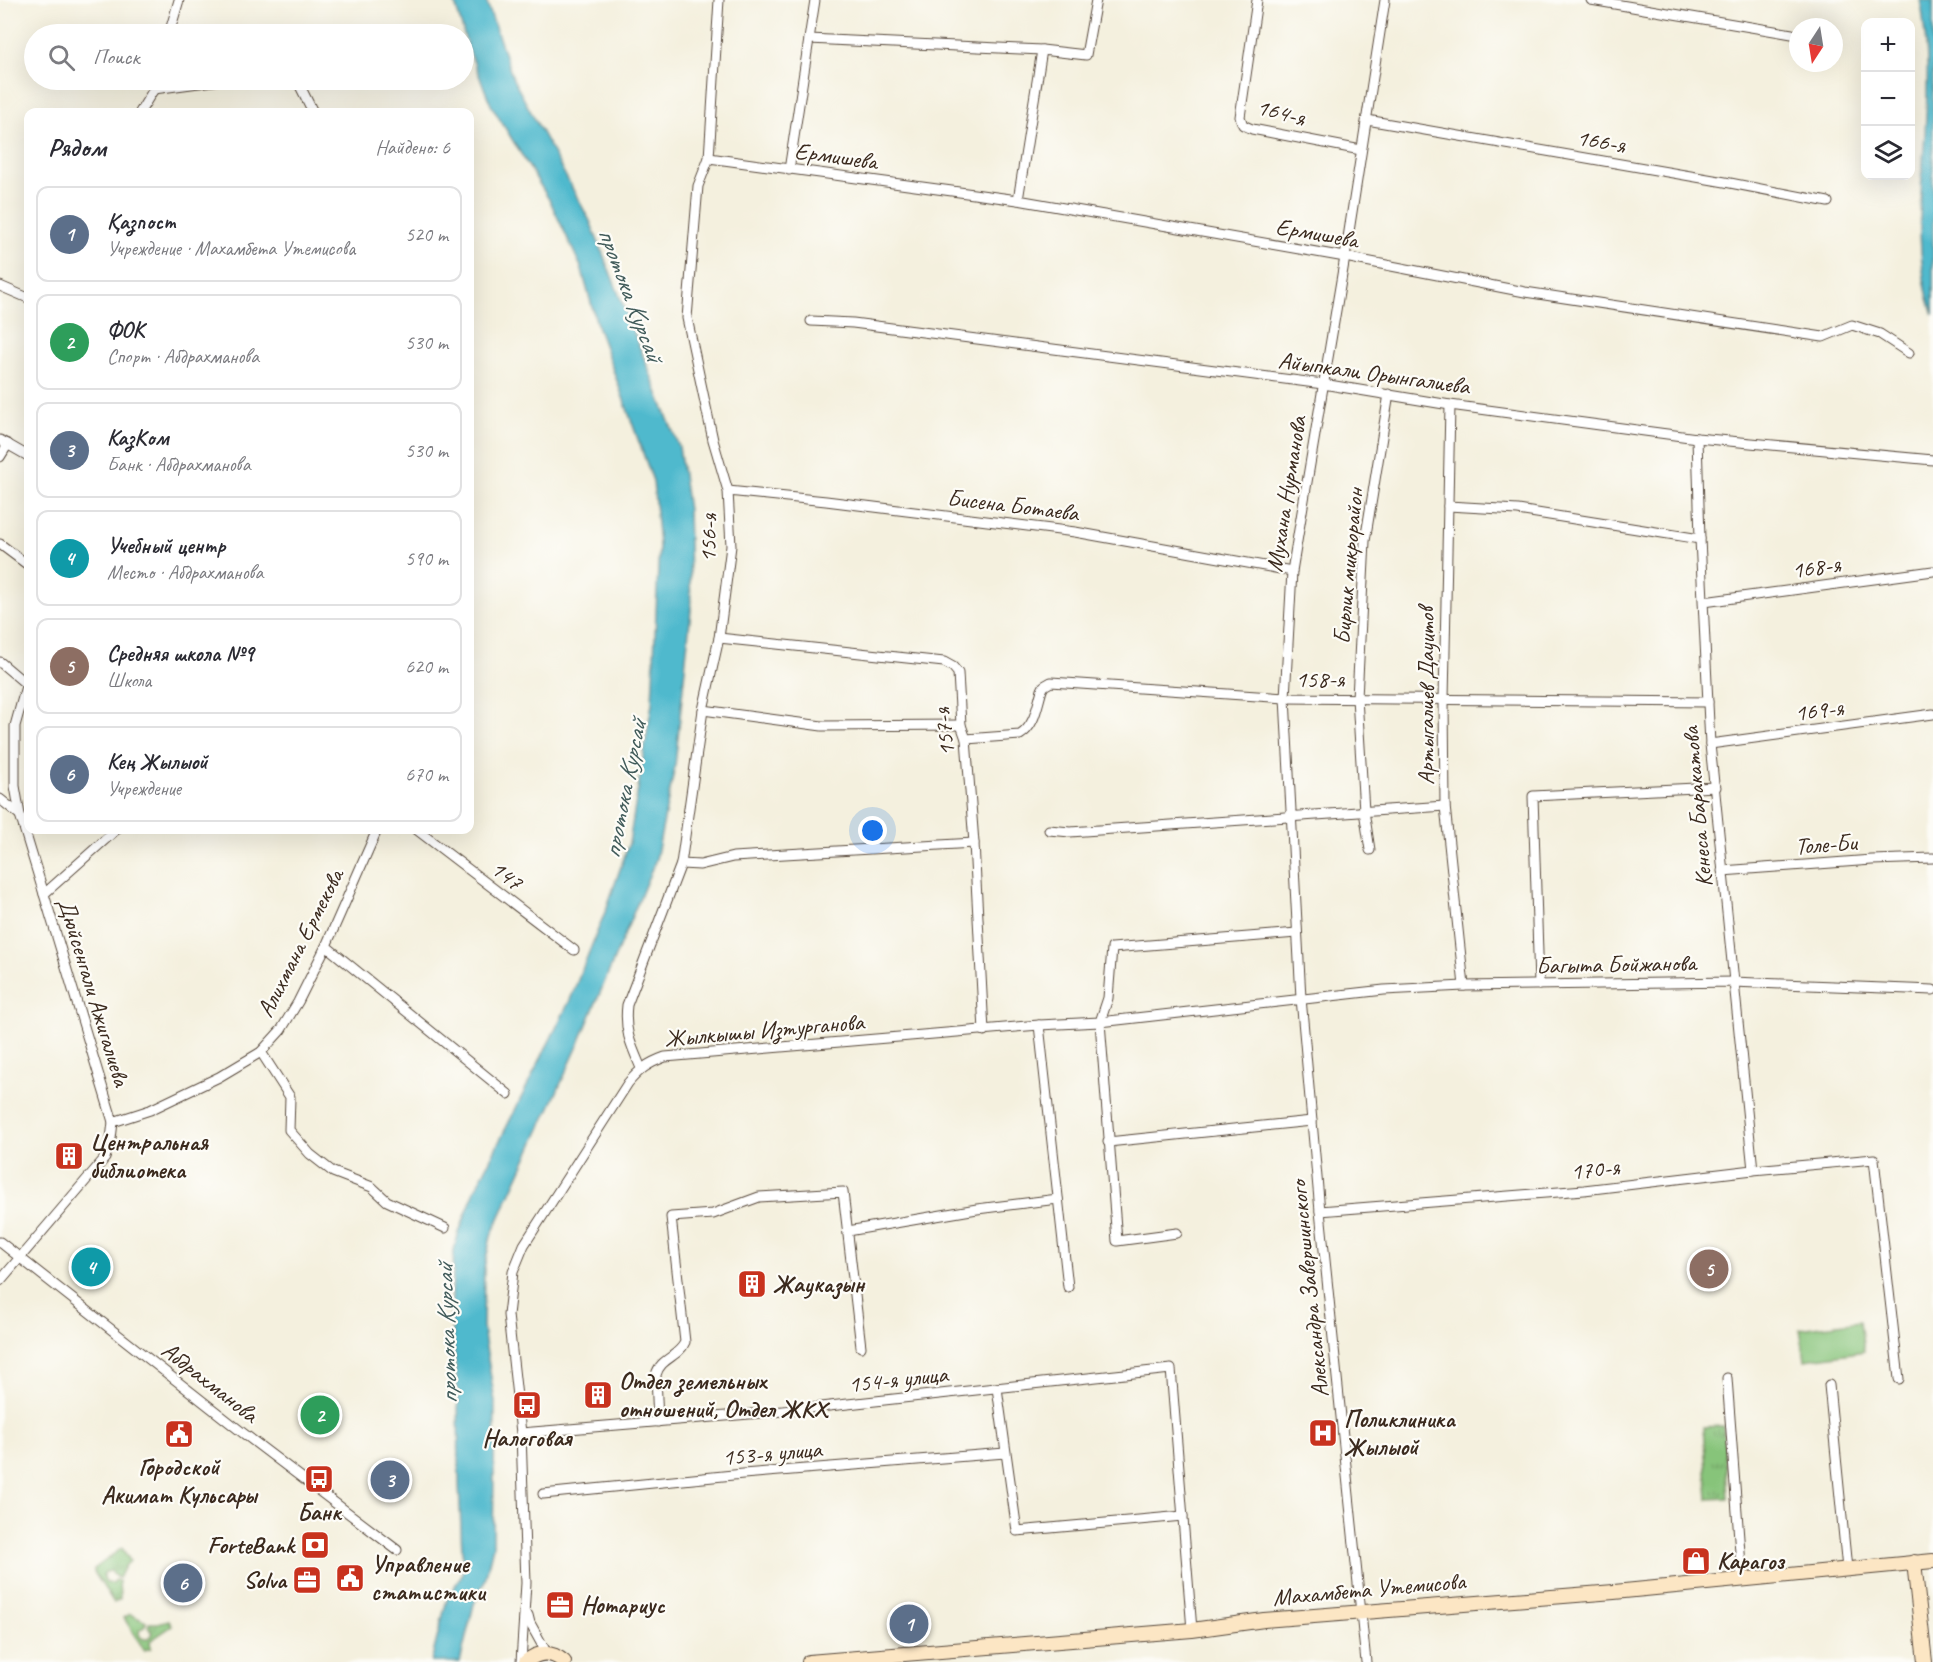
<!DOCTYPE html>
<html lang="ru">
<meta charset="utf-8">
<style>
body{margin:0;font-family:Caveat,sans-serif;background:#f7f7f7;color:#2b2b33}
.controls{position:absolute;right:18px;top:18px;display:grid;overflow:hidden;border-radius:12px;box-shadow:0 6px 24px #0002}
.controls button{width:54px;height:54px;display:grid;place-items:center;padding:0;border:0;border-bottom:2px solid #e1e1e2;background:#fff;color:#2b2b33;font:30px sans-serif}
.compass{position:absolute;left:1789px;top:18px;width:54px;height:54px;border-radius:50%;background:#fff;box-shadow:0 6px 24px #0002;rotate:192deg}
.you{position:absolute;left:873px;top:831px;width:21px;height:21px;margin:-15px;border:4px solid #fff;border-radius:50%;background:#1a73e8;box-shadow:0 0 0 9px #1a73e833}
.badge{display:grid;place-items:center;width:39px;height:39px;border-radius:50%;background:#c8321e;color:#fff;font-size:20px;font-weight:700}
.pin{position:absolute;translate:-50% -50%;border:3px solid #fff;box-shadow:0 2px 6px #0006}
.list{margin:0;padding:0;list-style:none}
h2{display:flex;justify-content:space-between;align-items:center;height:78px;margin:0;padding:0 24px;font-size:26px}
h2 small{font-size:20px;font-weight:400;color:#7c7c81}
.list li{display:grid;grid-template-columns:39px 1fr auto;gap:18px;align-items:center;box-sizing:border-box;height:96px;margin:0 12px 12px;padding:0 12px;border:2px solid #e1e1e2;border-radius:12px}
.list b{display:block;font-size:22px;white-space:nowrap}
.list p{margin:0;font-size:20px;white-space:nowrap;color:#7c7c81}
.list em{font-size:20px;font-style:normal;color:#7c7c81}
.icon{flex:none;width:33px;height:33px;fill:none;stroke:currentColor;stroke-width:2;stroke-linecap:round;stroke-linejoin:round}
.map{position:relative;flex:none;width:1933px;height:1662px;overflow:hidden}
.search{position:absolute;background:#fff;box-shadow:0 6px 24px #0002;left:24px;top:24px;width:450px;height:66px;display:flex;align-items:center;gap:15px;box-sizing:border-box;padding:0 21px;border-radius:33px;color:#7c7c81;font-size:22px}
.panel{position:absolute;background:#fff;box-shadow:0 6px 24px #0002;left:24px;top:108px;width:450px;height:726px;border-radius:12px}
.map>svg:first-child{display:block}
.grass{fill:url(#grass-tufts);stroke:#61774c;stroke-width:1.5}
.garden{fill:#87c47a;stroke:#61774c;stroke-width:1.5}
.water{fill:#50b9cd;stroke:#467276;stroke-width:1.5}
.lines{fill:none;stroke-linecap:round;stroke-linejoin:round}
.street-casing{stroke:#57483b;stroke-width:11}
.secondary-casing{stroke:#57483b;stroke-width:16}
.street{stroke:#fff;stroke-width:9}
.secondary{stroke:#fce6c4;stroke-width:14}
.labels{text-anchor:middle;stroke-width:4.5;stroke-linejoin:round;paint-order:stroke}
.street-label{font-size:24px;fill:#3b2a1e;stroke:#fdfcf7}
.poi-label{font-size:24px;font-weight:bold;fill:#3b2a1e;stroke:#fdfcf7;text-anchor:start}
.water-label{font-size:26px;font-style:italic;fill:#425c5b;stroke:#fdfcf7}
</style>
<div class="map">
<svg width="1933" height="1662" viewBox="0 0 1933 1662">
<defs>
<pattern id="grass-tufts" width="24" height="20" patternUnits="userSpaceOnUse" patternTransform="scale(1.5)"><rect width="24" height="20" fill="#87c47a"/><path d="M3 7l-1-3M5 7V3M7 7l1-3M15 17l-1-3M17 17v-4M19 17l1-3" fill="none" stroke="#709f63"/></pattern>
</defs>
<rect width="100%" height="100%" fill="#fdfcf7"/>
<filter id="ink" filterUnits="userSpaceOnUse"><feTurbulence type="fractalNoise" baseFrequency=".0167" numOctaves="2"/><feDisplacementMap in="SourceGraphic" scale="12" xChannelSelector="R" yChannelSelector="G"/><feConvolveMatrix kernelMatrix="1 2 1 2 8 2 1 2 1" color-interpolation-filters="sRGB"/></filter>
<filter id="wash" filterUnits="userSpaceOnUse"><feTurbulence type="fractalNoise" baseFrequency=".008" numOctaves="4" result="noise"/><feDisplacementMap in="SourceGraphic" scale="24" xChannelSelector="R" yChannelSelector="G"/><feGaussianBlur stdDeviation="1.35" result="paint"/><feColorMatrix in="noise" values="0 0 0 0 0 0 0 0 0 0 0 0 0 0 0 0 0 1.4 0 .05"/><feComposite in="paint" operator="in"/></filter>
<g filter="url(#wash)">
<rect width="100%" height="100%" fill="#f4f0de"/>
<g class="grass">
<path d="M1723 1426 1728 1498 1708 1499 1703 1427Z"/>
<path d="M122 1548 130 1561 125 1566 119 1578 116 1577 111 1571 105 1572 103 1576 106 1583H113L115 1580 119 1581 120 1599 114 1603 94 1572V1569Z"/>
<path d="M130 1614 146 1622 145 1626 139 1631 140 1637 144 1639H148L152 1633 148 1627 149 1623H158L169 1620 172 1626 150 1641 151 1648 144 1650 124 1618Z"/>
</g>
<path class="garden" d="M1860 1321 1864 1351 1805 1360 1800 1329Z"/>
<g class="water">
<path d="M454 0H486L513 79 590 221 679 447 688 510 691 610 675 766 656 859 577 1048 491 1236 484 1268 483 1329 495 1402 493 1546 485 1580 474 1604 460 1662H431L447 1599 463 1573 459 1485 458 1395 451 1313 454 1250 458 1235 475 1190 570 1000 607 907 629 843 652 703 659 545 653 481 598 328 581 267 550 201 491 105 468 48Z"/>
<path d="M1921 0H1933V315C1906 235 1930 147 1927 64 1927 43 1923 21 1921 0Z"/>
</g>
</g>
<g filter="url(#ink)">
<g class="lines">
<g class="street-casing">
<g id="street">
<path d="M1257 0 1240 117 1243 125 1252 129 1361 150"/>
<path d="M1591 0 1792 34"/>
<path d="M169 34 179 0"/>
<path d="M809 39 1042 50"/>
<path d="M292 80 300 86 313 112"/>
<path d="M154 89 221 80"/>
<path d="M140 112 154 89 156 80"/>
<path d="M1367 120 1725 182 1828 202"/>
<path d="M709 158 1018 200 1345 257 1525 292 1823 337 1852 325 1880 334 1909 353"/>
<path d="M789 170 815 0"/>
<path d="M1018 200 1042 50 1086 55 1096 0"/>
<path d="M0 286 28 298"/>
<path d="M811 321 853 323 1323 384 1450 405 1697 438 1933 460"/>
<path d="M1450 405 1444 700 1445 806 1464 986"/>
<path d="M1697 438 1700 539 1710 744 1753 1170"/>
<path d="M0 440 28 456"/>
<path d="M0 457 8 444"/>
<path d="M728 491 826 501 1075 532 1292 571"/>
<path d="M1448 506 1518 510 1700 539"/>
<path d="M0 544 28 565"/>
<path d="M1704 602 1933 571"/>
<path d="M719 638 944 662 953 667 958 673 961 725 966 739 974 843 984 1031"/>
<path d="M0 662 26 684"/>
<path d="M703 710 822 726 961 725"/>
<path d="M966 739 1020 735C1035 726 1037 706 1042 690L1044 686 1051 682 1285 698 1708 702"/>
<path d="M1710 744 1933 714"/>
<path d="M0 799 20 815"/>
<path d="M417 830 574 950"/>
<path d="M1049 830 1070 832 1445 806"/>
<path d="M1370 850 1364 811 1357 698 1365 541 1389 394"/>
<path d="M681 864 700 865 733 857 974 843"/>
<path d="M1722 871 1872 860 1933 858"/>
<path d="M44 894 116 830"/>
<path d="M326 946 508 1094"/>
<path d="M1539 985 1533 796 1716 787"/>
<path d="M1039 1025 1068 1287"/>
<path d="M261 1052 290 1097 289 1130 310 1154 333 1172 372 1187 387 1201 445 1228"/>
<path d="M641 1068C631 1045 624 1031 627 1005L681 864 703 710 719 638 731 546 728 491 713 440 687 318 698 186 709 158 719 0"/>
<path d="M113 1122 150 1110 219 1077 261 1052 281 1030 298 1002 326 946 377 830"/>
<path d="M1108 1142 1312 1121"/>
<path d="M1320 1211 1584 1190 1753 1170 1874 1159 1899 1379"/>
<path d="M848 1231 977 1209 1058 1199"/>
<path d="M1177 1233 1117 1241 1100 1022 1108 998 1112 948 1297 933"/>
<path d="M0 1242 243 1433 397 1550"/>
<path d="M0 1281 105 1158 111 1139 113 1122 20 815 15 786V726L28 679"/>
<path d="M1727 1378 1742 1579"/>
<path d="M1829 1385 1847 1569"/>
<path d="M997 1388 1017 1531 1183 1516"/>
<path d="M658 1422 656 1375C660 1358 679 1357 685 1342L671 1217 713 1214 759 1197 843 1192 861 1347"/>
<path d="M521 1433 774 1412 1171 1369 1192 1630"/>
<path d="M543 1494 743 1474 1005 1453"/>
<path d="M528 1615 530 1623 545 1650"/>
<path d="M521 1662 526 1583 521 1433 508 1315 513 1272 524 1245 628 1083C639 1070 648 1063 665 1057L1039 1025 1100 1022 1384 990 1464 986 1733 982 1933 990"/>
<path d="M1366 1662 1320 1211 1301 998 1285 698 1292 571 1345 257 1385 0"/>
</g>
</g>
<g class="secondary-casing">
<g id="secondary">
<path d="M1914 1562 1925 1662"/>
<path d="M526 1662C538 1651 552 1651 564 1662"/>
<path d="M809 1662 1192 1630 1264 1620 1614 1592 1933 1561"/>
</g>
</g>
<use href="#street" class="street"/>
<use href="#secondary" class="secondary"/>
</g>
</g>
<defs>
<g id="building-square" transform="scale(1.5)"><rect x="-9" y="-9" width="18" height="18" rx="4" fill="#c8321e" stroke="#fdfcf7"/><path d="M-4-6H4V6H1V3H-1V6H-4ZM-2.5-4.3h1.7v1.8h-1.7ZM.8-4.3h1.7v1.8H.8ZM-2.5-1h1.7V.8h-1.7ZM.8-1h1.7V.8H.8Z" fill="#fff"/></g>
<g id="bus-square" transform="scale(1.5)"><rect x="-9" y="-9" width="18" height="18" rx="4" fill="#c8321e" stroke="#fdfcf7"/><path d="M-5-6H5V4H4V6H2V4H-2V6H-4V4H-5ZM-3.5-4V0h7V-4ZM-3.5 1.2v1.5H-2V1.2ZM2 1.2v1.5H3.5V1.2Z" fill="#fff"/></g>
<g id="hospital-square" transform="scale(1.5)"><rect x="-9" y="-9" width="18" height="18" rx="4" fill="#c8321e" stroke="#fdfcf7"/><path d="M-5-5h3v3.5h4V-5h3V5h-3V1.5h-4V5h-3Z" fill="#fff"/></g>
<g id="civic-square" transform="scale(1.5)"><rect x="-9" y="-9" width="18" height="18" rx="4" fill="#c8321e" stroke="#fdfcf7"/><path d="M-.6-6.5H3V-4.5H.6V-3L4-1V1h2V6H-6V1h2V-1L-.6-3ZM-1.2 2.5V6h2.4V2.5Z" fill="#fff"/></g>
<g id="bank-square" transform="scale(1.5)"><rect x="-9" y="-9" width="18" height="18" rx="4" fill="#c8321e" stroke="#fdfcf7"/><path d="M-6-4H6V4H-6ZM0-2.3a2.3 2.3 0 1 0 0 4.6a2.3 2.3 0 1 0 0-4.6Z" fill="#fff"/></g>
<g id="shop-square" transform="scale(1.5)"><rect x="-9" y="-9" width="18" height="18" rx="4" fill="#c8321e" stroke="#fdfcf7"/><path d="M-5-2.5h2.3a2.7 3.5 0 0 1 5.4 0H5L5.5 6h-11ZM-1.5-2.5h3a1.5 2.3 0 0 0-3 0Z" fill="#fff"/></g>
<g id="office-square" transform="scale(1.5)"><rect x="-9" y="-9" width="18" height="18" rx="4" fill="#c8321e" stroke="#fdfcf7"/><path d="M-6-3h4V-5.5h4V-3h4V5H-6ZM-1-4.5V-3h2v-1.5ZM-6 0V1H6V0Z" fill="#fff"/></g>
</defs>
<g fill-rule="evenodd">
<use href="#building-square" x="69" y="1156"/>
<use href="#building-square" x="752" y="1284"/>
<use href="#building-square" x="598" y="1395"/>
<use href="#bus-square" x="527" y="1405"/>
<use href="#hospital-square" x="1323" y="1433"/>
<use href="#civic-square" x="179" y="1434"/>
<use href="#bus-square" x="319" y="1479"/>
<use href="#bank-square" x="315" y="1545"/>
<use href="#shop-square" x="1696" y="1561"/>
<use href="#civic-square" x="350" y="1578"/>
<use href="#office-square" x="307" y="1580"/>
<use href="#office-square" x="560" y="1605"/>
</g>
<g class="labels">
<g class="street-label">
<text transform="translate(1281 112) rotate(15)" y="8">164-я</text>
<text transform="translate(1601 141) rotate(10)" y="8">166-я</text>
<text transform="translate(836 156) rotate(8)" y="8">Ермишева</text>
<text transform="translate(1317 233) rotate(10)" y="8">Ермишева</text>
<text transform="translate(1374 373) rotate(8)" y="8">Айыпкали Орынгалиева</text>
<text transform="translate(1286 494) rotate(-81)" y="8">Мухана Нурманова</text>
<text transform="translate(1013 505) rotate(7)" y="8">Бисена Ботаева</text>
<text transform="translate(708 538) rotate(-89)" y="8">156-я</text>
<text transform="translate(1348 566) rotate(-85)" y="8">Бирлик микрорайон</text>
<text transform="translate(1816 567) rotate(-8)" y="8">168-я</text>
<text x="1320" y="687">158-я</text>
<text transform="translate(1426 696) rotate(-90)" y="8">Артыгалиев Дауитов</text>
<text transform="translate(1819 710) rotate(-7)" y="8">169-я</text>
<text transform="translate(944 732) rotate(-97)" y="8">157-я</text>
<text transform="translate(1697 807) rotate(-95)" y="8">Кенеса Баракатова</text>
<text transform="translate(1826 844) rotate(-4)" y="8">Толе-Би</text>
<text transform="translate(507 875) rotate(38)" y="8">147</text>
<text transform="translate(300 943) rotate(-63)" y="8">Алихмана Ермекова</text>
<text transform="translate(1616 964) rotate(-1)" y="8">Багыта Бойжанова</text>
<text transform="translate(94 992) rotate(73)" y="8">Дюйсенгали Ажигалиева</text>
<text transform="translate(764 1030) rotate(-5)" y="8">Жылкышы Изтурганова</text>
<text transform="translate(1595 1169) rotate(-6)" y="8">170-я</text>
<text transform="translate(1309 1289) rotate(-96)" y="8">Александра Завершинского</text>
<text transform="translate(898 1379) rotate(-6)" y="8">154-я улица</text>
<text transform="translate(210 1382) rotate(38)" y="8">Абдрахманова</text>
<text transform="translate(772 1453) rotate(-5)" y="8">153-я улица</text>
<text transform="translate(1369 1589) rotate(-5)" y="8">Махамбета Утемисова</text>
</g>
<g class="poi-label">
<text x="90" y="1150">Центральная<tspan x="90" dy="28">библиотека</tspan></text>
<text x="773" y="1292">Жауказын</text>
<text x="619" y="1389">Отдел земельных<tspan x="619" dy="28">отношений, Отдел ЖКХ</tspan></text>
<text x="1344" y="1427">Поликлиника<tspan x="1344" dy="28">Жылыой</tspan></text>
<text x="527" y="1446" text-anchor="middle">Налоговая</text>
<text x="179" y="1475" text-anchor="middle">Городской<tspan x="179" dy="28">Акимат Кульсары</tspan></text>
<text x="319" y="1520" text-anchor="middle">Банк</text>
<text x="294" y="1553" text-anchor="end">ForteBank</text>
<text x="1717" y="1569">Карагоз</text>
<text x="371" y="1572">Управление<tspan x="371" dy="28">статистики</tspan></text>
<text x="286" y="1588" text-anchor="end">Solva</text>
<text x="581" y="1613">Нотариус</text>
</g>
<g class="water-label">
<text transform="translate(631 294) rotate(69)" y="9">протока Курсай</text>
<text transform="translate(624 789) rotate(-79)" y="9">протока Курсай</text>
<text transform="translate(446 1334) rotate(-92)" y="9">протока Курсай</text>
</g>
</g>
</svg>
<div class="controls">
<button>+</button>
<button>−</button>
<button><svg class="icon" aria-label="layers" viewBox="0 0 24 24"><path d="M12 4l9 5-9 5-9-5zM3 14l9 5 9-5"/></svg></button>
</div>
<svg class="compass" viewBox="-18 -18 36 36"><path d="M0-13l5 13h-10z" fill="#e53935"/><path d="M0 13l5-13h-10z" fill="#7c7c81"/></svg>
<div class="you"></div>
<div class="pin badge" style="left:909px;top:1624px;background:#5c6f8a">1</div>
<div class="pin badge" style="left:320px;top:1415px;background:#2e9e5b">2</div>
<div class="pin badge" style="left:390px;top:1480px;background:#5c6f8a">3</div>
<div class="pin badge" style="left:91px;top:1267px;background:#0f9aa8">4</div>
<div class="pin badge" style="left:1709px;top:1269px;background:#8d6e63">5</div>
<div class="pin badge" style="left:183px;top:1583px;background:#5c6f8a">6</div>
<div class="search"><svg class="icon" aria-label="search" viewBox="0 0 24 24"><circle cx="10" cy="10" r="6"/><path d="M15 15l6 6"/></svg>Поиск</div>
<section class="panel">
<h2>Рядом<small>Найдено: 6</small></h2>
<ul class="list">
<li><span class="badge" style="background:#5c6f8a">1</span><div><b>Қазпост</b><p>Учреждение · Махамбета Утемисова</p></div><em>520 m</em></li>
<li><span class="badge" style="background:#2e9e5b">2</span><div><b>ФОК</b><p>Спорт · Абдрахманова</p></div><em>530 m</em></li>
<li><span class="badge" style="background:#5c6f8a">3</span><div><b>КазКом</b><p>Банк · Абдрахманова</p></div><em>530 m</em></li>
<li><span class="badge" style="background:#0f9aa8">4</span><div><b>Учебный центр</b><p>Место · Абдрахманова</p></div><em>590 m</em></li>
<li><span class="badge" style="background:#8d6e63">5</span><div><b>Средняя школа №9</b><p>Школа</p></div><em>620 m</em></li>
<li><span class="badge" style="background:#5c6f8a">6</span><div><b>Кең Жылыой</b><p>Учреждение</p></div><em>670 m</em></li>
</ul>
</section>
</div>
